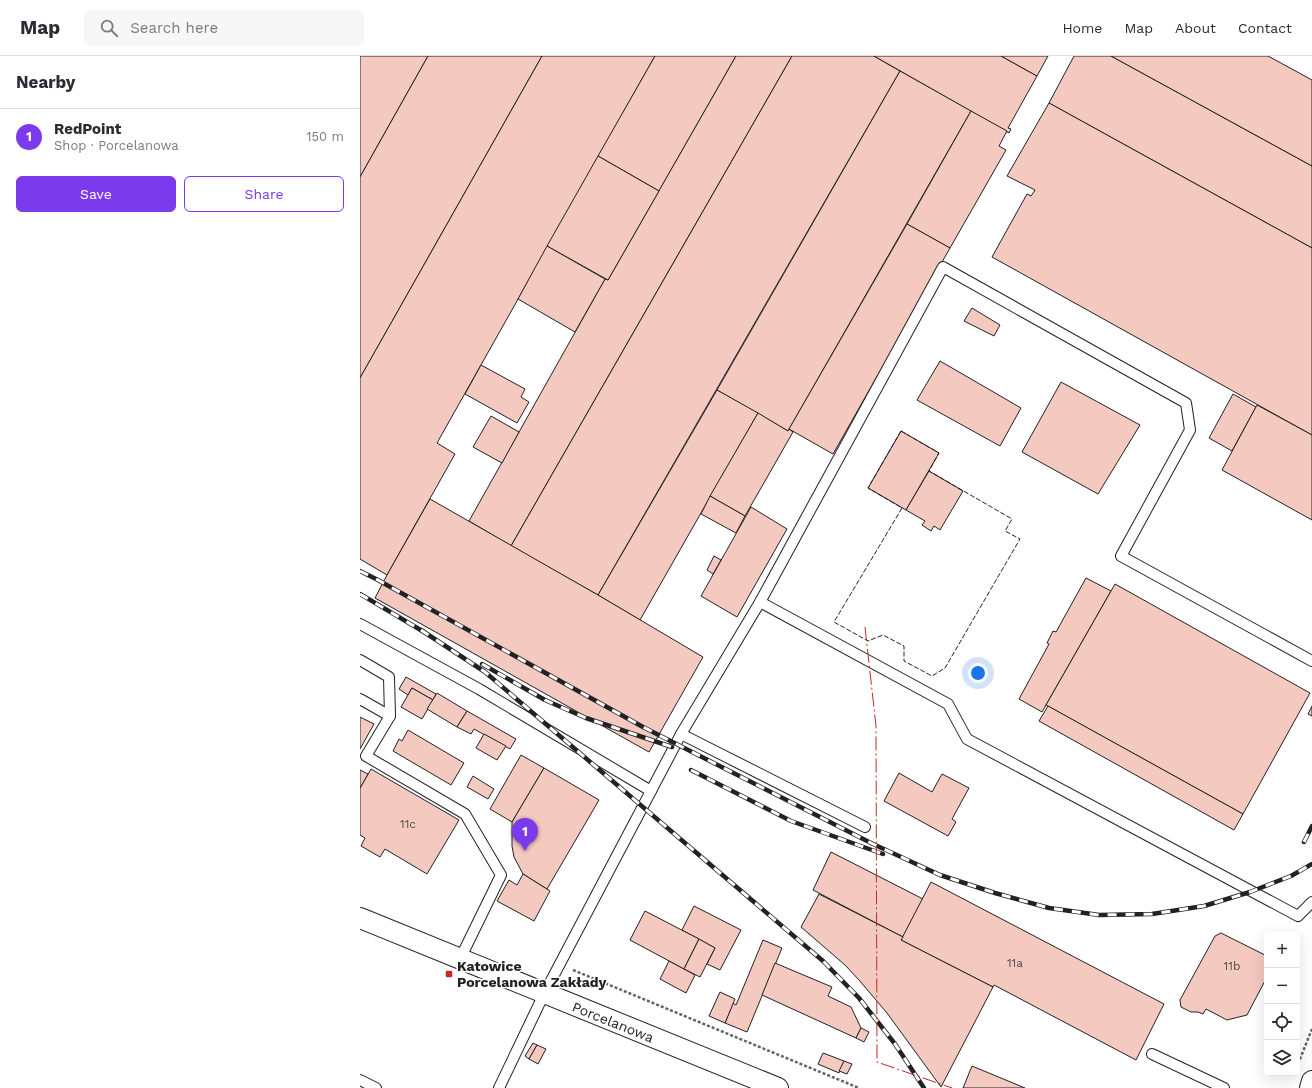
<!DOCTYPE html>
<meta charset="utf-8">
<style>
body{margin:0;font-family:"Work Sans",sans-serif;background:#f7f7f7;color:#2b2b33}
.controls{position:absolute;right:12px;bottom:12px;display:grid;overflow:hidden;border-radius:6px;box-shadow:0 4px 16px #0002}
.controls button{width:36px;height:36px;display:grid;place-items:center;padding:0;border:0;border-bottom:1px solid #e1e1e2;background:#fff;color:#2b2b33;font:20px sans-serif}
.you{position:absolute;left:618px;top:617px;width:14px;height:14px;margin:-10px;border:3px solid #fff;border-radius:50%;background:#1a73e8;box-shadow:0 0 0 6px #1a73e833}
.badge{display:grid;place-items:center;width:26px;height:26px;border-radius:50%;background:#7c3aed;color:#fff;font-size:13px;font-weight:700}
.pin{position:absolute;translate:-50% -33px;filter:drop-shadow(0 1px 2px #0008)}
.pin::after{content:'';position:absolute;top:21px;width:14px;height:12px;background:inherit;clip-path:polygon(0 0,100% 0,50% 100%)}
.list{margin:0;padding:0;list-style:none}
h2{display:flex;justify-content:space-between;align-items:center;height:52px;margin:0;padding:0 16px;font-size:17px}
h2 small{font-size:13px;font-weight:400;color:#7c7c81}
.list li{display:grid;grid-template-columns:26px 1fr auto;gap:12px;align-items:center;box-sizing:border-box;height:56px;padding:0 16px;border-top:1px solid #e1e1e2}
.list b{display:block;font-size:15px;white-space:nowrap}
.list p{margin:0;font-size:13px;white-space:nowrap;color:#7c7c81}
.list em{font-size:13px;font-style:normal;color:#7c7c81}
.actions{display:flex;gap:8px;padding:12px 16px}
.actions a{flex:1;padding:9px 0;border:1px solid #7c3aed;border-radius:6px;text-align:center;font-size:14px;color:#7c3aed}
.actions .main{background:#7c3aed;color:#fff}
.icon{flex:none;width:22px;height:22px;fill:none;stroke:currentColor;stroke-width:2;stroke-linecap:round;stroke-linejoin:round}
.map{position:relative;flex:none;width:952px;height:1032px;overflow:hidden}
header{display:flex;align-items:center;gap:24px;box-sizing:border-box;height:56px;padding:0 20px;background:#fff;border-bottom:1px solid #e1e1e2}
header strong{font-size:19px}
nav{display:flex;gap:22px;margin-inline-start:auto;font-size:14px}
.search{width:280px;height:36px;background:#f7f7f7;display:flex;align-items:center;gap:10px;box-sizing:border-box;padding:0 14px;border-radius:6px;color:#7c7c81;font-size:15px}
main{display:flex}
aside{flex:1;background:#fff}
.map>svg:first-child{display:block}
.building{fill:#f3c9c0;stroke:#222}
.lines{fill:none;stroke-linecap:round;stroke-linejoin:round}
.service-casing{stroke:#222;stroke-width:12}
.minor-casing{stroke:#222;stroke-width:22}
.path{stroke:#646464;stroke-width:2.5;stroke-dasharray:3 2;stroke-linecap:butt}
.service{stroke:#fff;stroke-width:10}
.minor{stroke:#fff;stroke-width:20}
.rail-casing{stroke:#222;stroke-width:4.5}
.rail{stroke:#fff;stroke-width:3;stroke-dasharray:9;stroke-linecap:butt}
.fence{stroke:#222;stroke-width:1;stroke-dasharray:5 2;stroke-linecap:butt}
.power{stroke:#c62828;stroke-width:1;stroke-dasharray:14 3 2 3;stroke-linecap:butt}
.poi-dot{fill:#c62828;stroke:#fff;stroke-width:1.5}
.labels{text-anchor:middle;stroke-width:3;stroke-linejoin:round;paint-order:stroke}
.number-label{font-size:12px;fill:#564c4a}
.poi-label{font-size:14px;font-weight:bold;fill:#222;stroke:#fff;text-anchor:start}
.street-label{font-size:14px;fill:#222;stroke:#fff}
</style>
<header>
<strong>Map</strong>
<div class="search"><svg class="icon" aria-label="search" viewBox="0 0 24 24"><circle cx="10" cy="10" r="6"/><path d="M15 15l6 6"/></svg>Search here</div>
<nav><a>Home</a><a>Map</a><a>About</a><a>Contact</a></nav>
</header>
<main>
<aside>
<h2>Nearby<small></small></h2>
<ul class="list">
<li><span class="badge">1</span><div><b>RedPoint</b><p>Shop · Porcelanowa</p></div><em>150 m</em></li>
</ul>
<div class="actions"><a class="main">Save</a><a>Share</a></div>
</aside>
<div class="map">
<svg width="952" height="1032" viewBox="0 0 952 1032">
<rect width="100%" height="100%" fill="#fff"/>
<g class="building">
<path d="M0 0H68L0 121Z"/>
<path d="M68 0H182L0 322V121Z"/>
<path d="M182 0H295L77 387 95 398 27 519 0 503V322Z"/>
<path d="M295 0H376L299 135 238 100Z"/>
<path d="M376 0H432L151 490 109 465 245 223 248 224Z"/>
<path d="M432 0H514L540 15 238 539 151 490Z"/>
<path d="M514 0H641L677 20 648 72 651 73 649 77Z"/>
<path d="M641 0H688L677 20Z"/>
<path d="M714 0H751L952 110V192L689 47Z"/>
<path d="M751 0H908L952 24V110Z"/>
<path d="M540 15 611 55 428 375 357 334Z"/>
<path d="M689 47 952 192V379L632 201 667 138 671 140 675 134 647 120Z"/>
<path d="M611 55 647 75 639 90 646 94 590 192 547 168Z"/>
<path d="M238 100 299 135 248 224 187 190Z"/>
<path d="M547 168 590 192 473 398 429 373Z"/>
<path d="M187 190 245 223 215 276 158 243Z"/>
<path d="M612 252 640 269 634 280 604 265Z"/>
<path d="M580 305 661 352 640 390 557 344Z"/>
<path d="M121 309 165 333 161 341 169 346 157 367 105 338Z"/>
<path d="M701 326 780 369 738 438 662 396Z"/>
<path d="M357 334 398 357 280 564 238 539Z"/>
<path d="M873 338 896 351 872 395 849 382Z"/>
<path d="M897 349 952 379V464L862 414Z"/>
<path d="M398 357 428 375 429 373 433 376 385 460 350 440Z"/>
<path d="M131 360 159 376 142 407 113 391Z"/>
<path d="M541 375 579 397 546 454 508 432Z"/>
<path d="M569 415 603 435 580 474 574 470 571 475 562 469 565 465 546 454Z"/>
<path d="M350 440 385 460 376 477 341 458Z"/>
<path d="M70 443 238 539 343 601 289 696 15 542 27 519Z"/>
<path d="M391 451 427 473 377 561 341 540Z"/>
<path d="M354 500 361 504 353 518 347 514Z"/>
<path d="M726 522 751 535 682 656 659 643 689 588 687 587 693 575 696 576Z"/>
<path d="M755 528 950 637 883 758 686 649Z"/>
<path d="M46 621 76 638 73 644 52 632 48 639 39 633Z"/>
<path d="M52 632 73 644 62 663 41 651Z"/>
<path d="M77 637 107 655 97 671 67 653Z"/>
<path d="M688 650 883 758 874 774 679 665Z"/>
<path d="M952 650V660L948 658Z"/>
<path d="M107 655 156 683 150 693 114 673 111 678 97 671Z"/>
<path d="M0 661 14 668 0 693Z"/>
<path d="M48 674 104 707 91 729 33 695 39 683 42 685Z"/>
<path d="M124 678 146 690 137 704 116 692Z"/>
<path d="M161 699 184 712 152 766 130 753Z"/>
<path d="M184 712 239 744 187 833 163 818 154 801 152 790V766Z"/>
<path d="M11 713 99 764 67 818 25 793 20 801 1 790 5 782 0 779V732Z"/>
<path d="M0 714 8 718 0 732Z"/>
<path d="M539 717 572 736 582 718 609 732 592 763 596 766 588 780 524 745Z"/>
<path d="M113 720 134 733 128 743 107 731Z"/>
<path d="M471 796 563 843 543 881 453 834Z"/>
<path d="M163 818 190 835 174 865 137 845 149 824 157 829Z"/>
<path d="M571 826 804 948 776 1004 634 929 633 931 541 884Z"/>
<path d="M459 838 543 881 541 884 633 931 581 1031 527 957 499 924 485 909 441 871Z"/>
<path d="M334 850 381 874 360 914 347 908 355 892 322 874Z"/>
<path d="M285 855 339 883 324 913 270 884Z"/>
<path d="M861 877 907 900V921L887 959 867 964 846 953 843 958 838 956H831L821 951 820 944 855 880Z"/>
<path d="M339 883 355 892 340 921 324 913Z"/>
<path d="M403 884 422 892 387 976 365 967 373 947 376 949Z"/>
<path d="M309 905 335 919 326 937 300 923Z"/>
<path d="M415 907 472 931 468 940 491 951 501 972 496 982 402 939Z"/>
<path d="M360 936 375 943 365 967 349 960Z"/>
<path d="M501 972 509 976 504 986 496 982Z"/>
<path d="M173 987 177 989 169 1003 165 1000Z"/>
<path d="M177 989 186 993 178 1008 169 1003Z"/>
<path d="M463 997 484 1005 479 1017 458 1008Z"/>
<path d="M484 1005 492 1008 487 1018 479 1015Z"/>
<path d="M612 1010 665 1032H603Z"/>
</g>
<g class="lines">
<g class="service-casing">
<g id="service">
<path d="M400 546 588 648 607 683 938 860 952 846"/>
<path d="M0 568 119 633 291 735"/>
<path d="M0 604 29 621 30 660 6 700 105 758 141 819 100 903"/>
<path d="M0 643 30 660"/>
<path d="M321 678 505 771"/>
<path d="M792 998 864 1032"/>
<path d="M0 1024 16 1032"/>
<path d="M139 1032 184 938 321 678 400 546 583 211 826 347 830 374 761 500 952 605"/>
</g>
</g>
<g class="minor-casing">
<g id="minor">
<path d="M0 862 418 1032"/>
<path d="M950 1032 952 1025"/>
</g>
</g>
<g class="path">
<path d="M213 914 499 1032"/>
<path d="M938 1008 952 973"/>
</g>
<use href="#service" class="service"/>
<use href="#minor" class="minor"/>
<g class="rail-casing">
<g id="rail">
<path d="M0 515 16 523 283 671 513 788 580 819 635 837 689 852 739 859 792 858 844 850 890 836 931 820 952 808"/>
<path d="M0 538 64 576"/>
<path d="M61 574 125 616 463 905 499 942 535 988 564 1032"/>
<path d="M122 608 185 644 226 662 312 691"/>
<path d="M331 714 431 765 523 798"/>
<path d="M944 786 952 770"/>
</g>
</g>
<use href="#rail" class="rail"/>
<path class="fence" d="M541 375 579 397 569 415 652 463 645 475 660 483 585 612 572 620 544 605V590L523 579 508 585 474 566 542 452 508 432Z"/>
<path class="power" d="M505 571 516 670 517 1006 592 1032"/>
</g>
<rect class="poi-dot" x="85" y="914" width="8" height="8" rx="2"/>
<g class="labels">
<g class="number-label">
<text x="48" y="772">11c</text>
<text x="655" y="911">11a</text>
<text x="872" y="914">11b</text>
</g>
<g class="poi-label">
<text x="97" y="915">Katowice<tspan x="97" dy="16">Porcelanowa Zakłady</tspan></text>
</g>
<g class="street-label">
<text transform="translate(253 966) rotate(22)" y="5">Porcelanowa</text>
</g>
</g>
</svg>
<div class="controls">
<button>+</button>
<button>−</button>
<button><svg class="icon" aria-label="locate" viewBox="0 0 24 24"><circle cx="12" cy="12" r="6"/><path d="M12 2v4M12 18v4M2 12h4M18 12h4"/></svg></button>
<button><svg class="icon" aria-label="layers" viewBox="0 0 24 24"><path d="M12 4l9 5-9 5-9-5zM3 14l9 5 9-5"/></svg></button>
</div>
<div class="you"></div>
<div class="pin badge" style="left:165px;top:795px">1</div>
</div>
</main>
